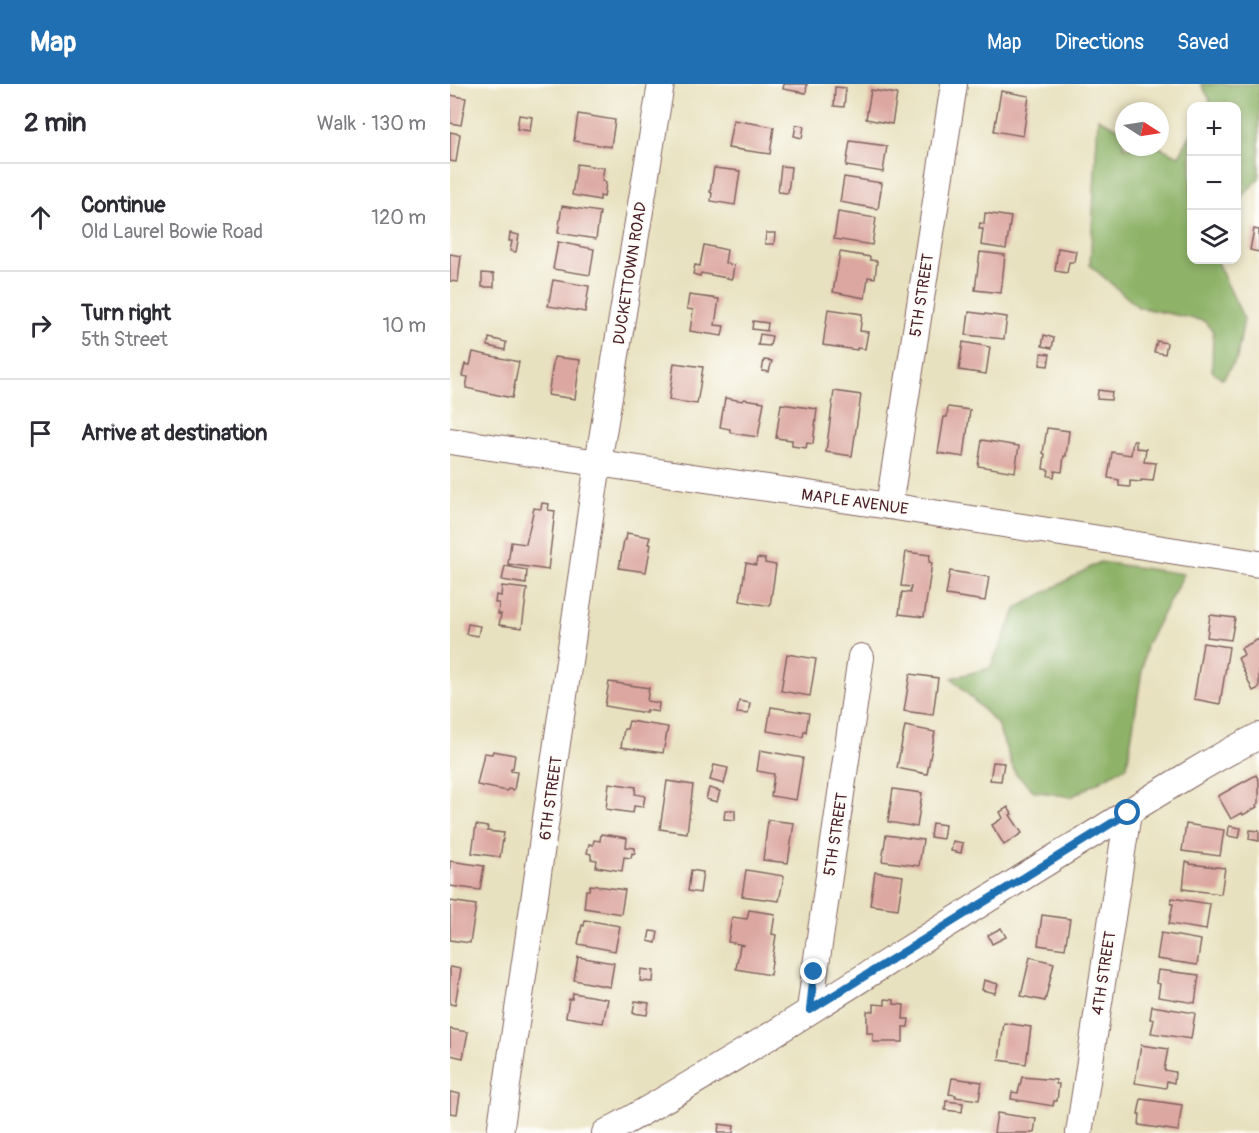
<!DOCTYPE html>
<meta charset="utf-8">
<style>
body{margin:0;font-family:Pangolin,sans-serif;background:#f7f7f7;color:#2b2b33}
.controls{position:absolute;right:18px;top:18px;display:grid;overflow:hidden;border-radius:12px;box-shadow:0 3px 9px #0003}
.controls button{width:54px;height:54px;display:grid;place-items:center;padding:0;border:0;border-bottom:2px solid #e1e1e2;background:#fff;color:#2b2b33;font:30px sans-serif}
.compass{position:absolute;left:665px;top:18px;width:54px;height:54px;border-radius:50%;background:#fff;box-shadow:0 3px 9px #0003;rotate:102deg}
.stop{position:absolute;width:18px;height:18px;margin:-14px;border:4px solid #1f6fb2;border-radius:50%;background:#fff}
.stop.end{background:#1f6fb2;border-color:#fff;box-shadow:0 2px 6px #0008}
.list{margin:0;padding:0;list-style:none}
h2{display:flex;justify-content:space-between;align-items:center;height:78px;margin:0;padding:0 24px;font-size:26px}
h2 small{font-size:20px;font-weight:400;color:#7c7c81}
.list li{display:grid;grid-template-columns:39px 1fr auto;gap:18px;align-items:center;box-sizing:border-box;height:108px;padding:0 24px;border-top:2px solid #e1e1e2}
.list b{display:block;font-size:22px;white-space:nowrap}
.list p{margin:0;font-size:20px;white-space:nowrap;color:#7c7c81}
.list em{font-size:20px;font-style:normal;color:#7c7c81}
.icon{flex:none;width:33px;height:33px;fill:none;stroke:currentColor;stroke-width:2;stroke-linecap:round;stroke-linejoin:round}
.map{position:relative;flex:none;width:809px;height:1049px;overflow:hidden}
header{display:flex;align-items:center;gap:36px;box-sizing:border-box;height:84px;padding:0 30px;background:#1f6fb2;color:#fff}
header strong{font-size:28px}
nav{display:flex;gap:33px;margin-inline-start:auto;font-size:21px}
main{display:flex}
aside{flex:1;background:#fff}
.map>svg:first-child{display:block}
.forest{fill:#8db268;stroke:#6c684a;stroke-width:1.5}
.building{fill:#dca7a0}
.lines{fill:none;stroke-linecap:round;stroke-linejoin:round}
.minor-casing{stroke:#81635f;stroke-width:28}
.minor{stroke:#fff;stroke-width:26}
.route{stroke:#1f6fb2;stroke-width:8}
.labels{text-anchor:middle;stroke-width:4.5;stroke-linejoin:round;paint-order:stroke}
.street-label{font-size:16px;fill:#4a1f2b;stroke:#fdfcf7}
</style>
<header>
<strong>Map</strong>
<nav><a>Map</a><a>Directions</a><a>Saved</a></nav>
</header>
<main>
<aside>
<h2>2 min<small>Walk · 130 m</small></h2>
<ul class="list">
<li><svg class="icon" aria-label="ahead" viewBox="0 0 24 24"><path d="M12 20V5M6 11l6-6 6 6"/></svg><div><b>Continue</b><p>Old Laurel Bowie Road</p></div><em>120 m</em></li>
<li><svg class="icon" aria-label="right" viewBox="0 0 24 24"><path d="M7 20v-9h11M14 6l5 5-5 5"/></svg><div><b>Turn right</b><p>5th Street</p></div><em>10 m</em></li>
<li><svg class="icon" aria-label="arrive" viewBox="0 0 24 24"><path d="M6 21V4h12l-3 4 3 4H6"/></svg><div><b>Arrive at destination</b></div></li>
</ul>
</aside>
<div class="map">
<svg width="809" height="1049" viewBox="0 0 809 1049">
<rect width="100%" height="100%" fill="#fdfcf7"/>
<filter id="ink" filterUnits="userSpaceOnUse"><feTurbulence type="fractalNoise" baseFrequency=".0167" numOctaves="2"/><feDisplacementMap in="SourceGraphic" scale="12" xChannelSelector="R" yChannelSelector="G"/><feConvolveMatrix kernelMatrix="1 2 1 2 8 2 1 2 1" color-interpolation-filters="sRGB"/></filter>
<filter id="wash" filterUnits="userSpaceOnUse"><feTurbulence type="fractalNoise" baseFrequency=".008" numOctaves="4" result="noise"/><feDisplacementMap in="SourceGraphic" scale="24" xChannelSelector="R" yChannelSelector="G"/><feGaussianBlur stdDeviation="1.35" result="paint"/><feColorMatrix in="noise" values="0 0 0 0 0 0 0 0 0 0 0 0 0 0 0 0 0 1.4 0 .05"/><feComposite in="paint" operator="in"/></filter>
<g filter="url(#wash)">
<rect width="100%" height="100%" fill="#e8e1bf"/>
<g class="forest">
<path d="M751 0H809V94L787 119 786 22H757L760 16Z"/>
<path d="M648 34 674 47V63H709L729 72 741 50 742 176H766L794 235 787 274 773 295 762 287 763 247 754 237 688 223 640 181Z"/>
<path d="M650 478 734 490 696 561 677 682 621 713 584 707 565 689 547 640 502 594 540 584 567 524Z"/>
</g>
<g id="blocks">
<g class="building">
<path d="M334 0H357L356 9 333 5Z"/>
<path d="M385 3 396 4 394 23 384 22Z"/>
<path d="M421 6 447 10 442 40 416 35Z"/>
<path d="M551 7 579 12 573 52 544 47Z"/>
<path d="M0 11 16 14 11 41 0 39Z"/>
<path d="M128 30 165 36 161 63 124 57Z"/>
<path d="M69 31 82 33 80 47 67 45Z"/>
<path d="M283 36 324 43 320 70 278 64Z"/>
<path d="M346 41 354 42 352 54 344 52Z"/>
<path d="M0 48 10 50 6 78 0 77Z"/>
<path d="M400 57 437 62 433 88 396 82Z"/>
<path d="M127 80 154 84 152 97 156 98 154 113 150 112V116L122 111Z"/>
<path d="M331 82 341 83 338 109 328 108Z"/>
<path d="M264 84 290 87 285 121 261 117 262 109 260 108Z"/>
<path d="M394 93 432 99 428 125 390 118Z"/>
<path d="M112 122 150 128 146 155 108 149Z"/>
<path d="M388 128 426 134 422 161 384 155Z"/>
<path d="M535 129 561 133 556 165 531 161 533 145H529L530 139 534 140Z"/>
<path d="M804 145 809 146V168L800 166Z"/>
<path d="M60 149 69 151 66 168 60 167 62 157H59Z"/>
<path d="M316 149H325L324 160H315Z"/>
<path d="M108 158 144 165 140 191 103 185Z"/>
<path d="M254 161 277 166 275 179 284 181 282 195 251 189 250 192 243 190 245 181 250 182Z"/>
<path d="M608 164 626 167 624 178H619L617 189 605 187Z"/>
<path d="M390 168 420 173V176L427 177 425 194 418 193 415 214 383 208Z"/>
<path d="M530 168 555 171 551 209 525 206Z"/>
<path d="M0 170 11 172 8 198 0 197Z"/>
<path d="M32 189 44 190V203H32Z"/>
<path d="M103 196 139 202 135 228 98 222Z"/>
<path d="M239 211 269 215 265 241 274 242 272 252 240 247 243 226 237 225Z"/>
<path d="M378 225 412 230 410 247 418 248 415 265 407 264V266L373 261Z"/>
<path d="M519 228 557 233 554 255 516 251Z"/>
<path d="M303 237 318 239 317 247 302 245Z"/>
<path d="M310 250 322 252 320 262 308 261Z"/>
<path d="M594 251 604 254 602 264 592 262Z"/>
<path d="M39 254 56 258 55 266 38 262Z"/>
<path d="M707 257 717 259 715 270 704 268Z"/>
<path d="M513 258 540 263 536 290 509 286Z"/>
<path d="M23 268 69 278 62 314 16 304 18 293 12 292 15 280 20 281Z"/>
<path d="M591 269 600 270 598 282 590 281Z"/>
<path d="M104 273 130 276 125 315 98 311Z"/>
<path d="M314 276 322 277 319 288 312 287Z"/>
<path d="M224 279 253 283 247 320 219 316Z"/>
<path d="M648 306 662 308 661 316 647 315Z"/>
<path d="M384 307 411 311 402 372 376 368Z"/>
<path d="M275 314 293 317 294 315 314 318 308 353 287 350 280 348V345L270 343Z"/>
<path d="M331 320 367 325 363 360 357 359 356 364 342 362V356L326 354Z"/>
<path d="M498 323 520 326 514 373 488 369 494 333H497Z"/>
<path d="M597 344 619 347 616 372H614L612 388 605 387 604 393 598 392 599 386 593 385 595 370 593 369Z"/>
<path d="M532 356 569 362 565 388 528 382Z"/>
<path d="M683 357H686V364L696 365 694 378 706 379 703 397 691 396V398L680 397V403L669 402V396L658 394 662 368 681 371Z"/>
<path d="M92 419 99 420 98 426 105 427 98 486 58 480 61 458 76 460 84 424 91 425Z"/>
<path d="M177 449 200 453 198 460H201L196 488 169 484 174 456H176Z"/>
<path d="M456 468 480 471 479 478 482 479 474 533 449 530 452 508 460 509 461 503 451 502Z"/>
<path d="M307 474 315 475V479L326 481 320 522 290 517 296 479 306 481Z"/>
<path d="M55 482 77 486 76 500 52 496Z"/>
<path d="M500 487 539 493 535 517 496 511Z"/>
<path d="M52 502 77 505 72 544 49 541 51 530H48L49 519H45L46 511 51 512Z"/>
<path d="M760 531 785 534 781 556 757 553Z"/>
<path d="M18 540 30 542 28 552 16 550Z"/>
<path d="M809 555V604L803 607 788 574 794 571 791 564Z"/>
<path d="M753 559 779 563 770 620 744 615Z"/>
<path d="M337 570 366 575 360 612 331 607Z"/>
<path d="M460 590 488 594 483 631 454 627Z"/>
<path d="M159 598 199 604 197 617 209 619 208 628 196 626V629L155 622Z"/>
<path d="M289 617 300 619 298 630 287 629Z"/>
<path d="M321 623 359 629 356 648 354 647 353 653 317 647Z"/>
<path d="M179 637 218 643 213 669 171 663 174 645H177Z"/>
<path d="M455 642 485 648 477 690 447 684Z"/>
<path d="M310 666 353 674 346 716 321 712 324 690 307 687Z"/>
<path d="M43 667 65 671 63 684H61V687L67 688 64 706 58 705 57 707 27 701 34 669 42 670Z"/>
<path d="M543 678 554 679 551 697 540 696Z"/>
<path d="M264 681 278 684 274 700 260 696Z"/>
<path d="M806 691 809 697V719L806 721 807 723 793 731 792 729 781 735 768 712Z"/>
<path d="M217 697 243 701 237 749 210 745Z"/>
<path d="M159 699 186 703 185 710 195 712 193 723 184 722 183 729 156 725Z"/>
<path d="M259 704 270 707 267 718 256 715Z"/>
<path d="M443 705 472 709 467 743 438 738Z"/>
<path d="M558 723 562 730 560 731 572 749 554 761 542 741 553 734 550 728Z"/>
<path d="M275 726H285V736L274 735Z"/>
<path d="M318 736 344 739 338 779 313 776Z"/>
<path d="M482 739 495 741 493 755 480 753Z"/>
<path d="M736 740 774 746 770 772 732 767Z"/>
<path d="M26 741 38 743 37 747 54 749 50 773 22 769Z"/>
<path d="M779 742 791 744 789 754 778 752Z"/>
<path d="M800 746 809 747V757L799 755Z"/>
<path d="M151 750 177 754 176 763 185 764V770L182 769 181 774 174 773 172 787 146 783 147 776 141 775V770L137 769 139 760 143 761 144 756 150 757Z"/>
<path d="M436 751 473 756 469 782 432 777Z"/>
<path d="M503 757 513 759 511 769 501 767Z"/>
<path d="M0 777 34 782 30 806 0 802Z"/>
<path d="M736 778H740V780L775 784 771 810 733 805Z"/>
<path d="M241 786 253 788 250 809 238 807Z"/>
<path d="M296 786 334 792 329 817 292 812Z"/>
<path d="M425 788 453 792 448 825 420 821Z"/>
<path d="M140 801 175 806 171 830 134 824 136 806H139Z"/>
<path d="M722 814 760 820 756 846 719 840 723 820H721Z"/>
<path d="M0 817 26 821 20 859 0 856Z"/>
<path d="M299 826 325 830 322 850 326 851 320 891 286 885 290 861 293 862 294 861 278 858 282 833 297 835Z"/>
<path d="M592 831 620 835 615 865 588 861Z"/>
<path d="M135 836 170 842 165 867 128 860 132 841 134 842Z"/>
<path d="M551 844 556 853 542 860 538 851Z"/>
<path d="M200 847 208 848 206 859 198 857Z"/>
<path d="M711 849 751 856 747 881 707 875Z"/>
<path d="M128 873 164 879 160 903 124 896Z"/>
<path d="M580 873 604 879 595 917 571 912Z"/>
<path d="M0 883 11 885 5 921 0 920Z"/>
<path d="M191 885 204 887 203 898 190 897Z"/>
<path d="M708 886 749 891 745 919 708 913 710 900 706 899Z"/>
<path d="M534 896 548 900 545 909 532 906Z"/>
<path d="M123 909 158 915 153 939 116 933 119 915H122Z"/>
<path d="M435 915 444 916V920L454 921 453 935H459L458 943H453V958H423V949H417V927H424V920L435 921Z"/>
<path d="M185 917 199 919 197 931 183 929Z"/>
<path d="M702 922 745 929 741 955 701 949 704 936 700 935Z"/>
<path d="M554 939 581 943 576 980 549 976Z"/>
<path d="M0 945 18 948 13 974 0 971Z"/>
<path d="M691 961 718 965 714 986 725 988 724 999 717 997 716 1004 685 999Z"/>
<path d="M572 993 606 996V1000H609L607 1017H604L603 1022 561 1015 562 1008 568 1009Z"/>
<path d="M502 994 532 998 529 1016 505 1013 506 1011 499 1010Z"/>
<path d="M0 1008 10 1010 7 1030 0 1029Z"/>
<path d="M691 1015 732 1021 728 1047 689 1041 690 1030H688Z"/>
<path d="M496 1017 513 1019 512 1028 495 1026Z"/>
<path d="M547 1029 586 1035 584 1049H544Z"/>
<path d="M269 1040 284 1042 283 1049H268Z"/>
</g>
</g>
</g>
<g filter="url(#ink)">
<use href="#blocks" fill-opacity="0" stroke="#81635f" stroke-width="1.5"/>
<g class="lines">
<g class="minor-casing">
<g id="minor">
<path d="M0 357 439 422 809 480"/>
<path d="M439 422 504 0"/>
<path d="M360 926 365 888 411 573"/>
<path d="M50 1049 148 379 211 0"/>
<path d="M155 1049C209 1020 262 987 315 955 428 885 539 813 653 744 704 712 755 679 809 652"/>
<path d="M629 1049 678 729"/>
</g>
</g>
<use href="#minor" class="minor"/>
</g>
</g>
<g class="lines" filter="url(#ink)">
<path class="route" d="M364 888 360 926 678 729"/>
</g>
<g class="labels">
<g class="street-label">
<text transform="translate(179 189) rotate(-81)" y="6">DUCKETTOWN ROAD</text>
<text transform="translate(471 211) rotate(-81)" y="6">5TH STREET</text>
<text transform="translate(405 417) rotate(8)" y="6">MAPLE AVENUE</text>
<text transform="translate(100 714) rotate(-82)" y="6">6TH STREET</text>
<text transform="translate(385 750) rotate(-81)" y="6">5TH STREET</text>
<text transform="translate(653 889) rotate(-81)" y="6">4TH STREET</text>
</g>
</g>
</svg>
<div class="controls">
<button>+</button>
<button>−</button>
<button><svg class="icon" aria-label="layers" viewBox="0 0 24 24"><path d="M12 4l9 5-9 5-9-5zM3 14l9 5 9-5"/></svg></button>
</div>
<svg class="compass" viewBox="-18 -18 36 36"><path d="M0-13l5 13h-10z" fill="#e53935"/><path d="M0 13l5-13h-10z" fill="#7c7c81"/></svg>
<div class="stop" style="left:678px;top:729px"></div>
<div class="stop end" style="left:364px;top:888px"></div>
</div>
</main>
